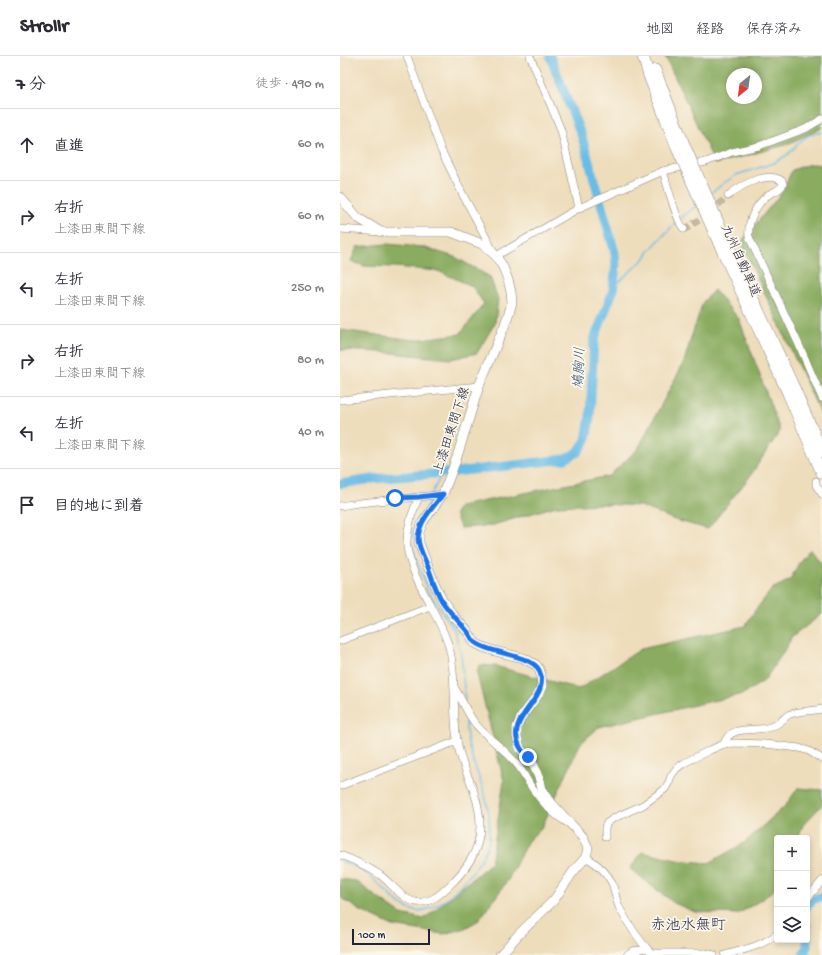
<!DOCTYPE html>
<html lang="ja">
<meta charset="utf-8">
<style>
body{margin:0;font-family:"Gochi Hand","Klee One",sans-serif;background:#f2f2f3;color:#2b2b33}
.controls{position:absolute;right:12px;bottom:12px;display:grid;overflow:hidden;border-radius:4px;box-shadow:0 2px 6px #0003}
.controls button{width:36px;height:36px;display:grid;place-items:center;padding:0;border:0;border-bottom:1px solid #e1e1e2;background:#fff;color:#2b2b33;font:20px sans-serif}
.compass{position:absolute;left:386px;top:12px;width:36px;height:36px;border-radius:50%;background:#fff;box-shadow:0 2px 6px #0003;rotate:209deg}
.scale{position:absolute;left:12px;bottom:10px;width:78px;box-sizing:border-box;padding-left:4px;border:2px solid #22223b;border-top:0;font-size:11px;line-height:14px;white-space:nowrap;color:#22223b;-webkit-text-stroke:3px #fbf7ec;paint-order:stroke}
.stop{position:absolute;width:12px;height:12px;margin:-9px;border:3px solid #1a73e8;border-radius:50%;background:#fff}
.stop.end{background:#1a73e8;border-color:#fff;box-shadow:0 1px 4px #0008}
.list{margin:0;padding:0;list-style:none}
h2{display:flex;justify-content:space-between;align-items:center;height:52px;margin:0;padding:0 16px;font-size:17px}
h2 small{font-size:13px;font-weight:400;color:#7c7c81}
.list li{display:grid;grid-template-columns:26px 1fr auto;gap:12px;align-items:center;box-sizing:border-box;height:72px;padding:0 16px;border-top:1px solid #e1e1e2}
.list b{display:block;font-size:15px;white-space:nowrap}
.list p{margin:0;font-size:13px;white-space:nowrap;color:#7c7c81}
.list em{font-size:13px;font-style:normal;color:#7c7c81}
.icon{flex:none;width:22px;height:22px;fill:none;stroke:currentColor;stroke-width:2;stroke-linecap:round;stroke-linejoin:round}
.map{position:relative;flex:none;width:482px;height:899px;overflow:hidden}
header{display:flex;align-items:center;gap:24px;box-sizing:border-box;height:56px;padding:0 20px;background:#fff;border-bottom:1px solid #e1e1e2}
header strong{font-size:19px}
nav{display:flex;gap:22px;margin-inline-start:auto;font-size:14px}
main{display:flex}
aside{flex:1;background:#fff}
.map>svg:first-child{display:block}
.forest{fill:#8aac60;stroke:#56674e;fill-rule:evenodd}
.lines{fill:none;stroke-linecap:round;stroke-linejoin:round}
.stream{stroke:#69bce5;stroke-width:1.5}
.river{stroke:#69bce5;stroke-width:9}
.minor-tunnel{stroke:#c5b8a1;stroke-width:7;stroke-dasharray:7 3.5;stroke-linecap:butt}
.minor-casing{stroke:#88807b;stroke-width:8}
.major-casing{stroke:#88807b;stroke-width:10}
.highway-casing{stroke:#88807b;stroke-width:12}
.minor{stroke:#fff;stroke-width:7}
.major{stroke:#fff;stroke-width:9}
.highway{stroke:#fff;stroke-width:11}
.highway-bridge-casing{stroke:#88807b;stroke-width:12;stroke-linecap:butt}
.highway-bridge{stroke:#fff;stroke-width:11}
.route{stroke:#1a73e8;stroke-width:5}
.labels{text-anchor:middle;stroke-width:3.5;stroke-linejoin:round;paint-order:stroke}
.street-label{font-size:13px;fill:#22223b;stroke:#fbf7ec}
.water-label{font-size:14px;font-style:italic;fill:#3b5876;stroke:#fbf7ec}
.quarter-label{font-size:15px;fill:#22223b;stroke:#fbf7ec}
</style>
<header>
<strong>Strollr</strong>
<nav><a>地図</a><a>経路</a><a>保存済み</a></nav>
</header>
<main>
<aside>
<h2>7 分<small>徒歩 · 490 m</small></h2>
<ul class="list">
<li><svg class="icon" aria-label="ahead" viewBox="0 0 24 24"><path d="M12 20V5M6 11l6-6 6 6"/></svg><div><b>直進</b></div><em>60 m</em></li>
<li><svg class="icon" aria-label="right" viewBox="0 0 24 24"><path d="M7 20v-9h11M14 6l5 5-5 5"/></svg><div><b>右折</b><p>上漆田東間下線</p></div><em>60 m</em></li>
<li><svg class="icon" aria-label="left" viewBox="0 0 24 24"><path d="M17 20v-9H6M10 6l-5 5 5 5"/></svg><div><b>左折</b><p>上漆田東間下線</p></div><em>250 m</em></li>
<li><svg class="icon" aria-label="right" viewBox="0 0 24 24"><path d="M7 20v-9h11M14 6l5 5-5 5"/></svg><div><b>右折</b><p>上漆田東間下線</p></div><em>80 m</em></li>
<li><svg class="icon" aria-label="left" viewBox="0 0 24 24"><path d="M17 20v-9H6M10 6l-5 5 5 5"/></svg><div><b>左折</b><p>上漆田東間下線</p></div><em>40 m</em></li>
<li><svg class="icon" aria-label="arrive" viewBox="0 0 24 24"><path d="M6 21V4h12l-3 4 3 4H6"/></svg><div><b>目的地に到着</b></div></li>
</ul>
</aside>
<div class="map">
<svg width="482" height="899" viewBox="0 0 482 899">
<rect width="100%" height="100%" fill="#fbf7ec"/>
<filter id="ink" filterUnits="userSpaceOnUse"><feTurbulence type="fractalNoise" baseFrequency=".025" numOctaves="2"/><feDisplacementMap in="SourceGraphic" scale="8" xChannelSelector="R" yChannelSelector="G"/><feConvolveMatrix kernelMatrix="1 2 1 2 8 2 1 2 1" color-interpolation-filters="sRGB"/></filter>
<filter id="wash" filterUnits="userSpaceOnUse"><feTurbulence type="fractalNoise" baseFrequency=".012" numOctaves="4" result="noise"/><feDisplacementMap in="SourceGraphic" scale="16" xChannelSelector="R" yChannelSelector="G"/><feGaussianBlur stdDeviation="0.9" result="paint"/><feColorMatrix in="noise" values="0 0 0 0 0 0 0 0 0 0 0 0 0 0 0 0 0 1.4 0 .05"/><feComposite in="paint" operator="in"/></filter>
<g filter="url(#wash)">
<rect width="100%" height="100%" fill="#edb"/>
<g class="forest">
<path d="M325 0H482V72L445 89 375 108ZM392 18H416V42H392Z"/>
<path d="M474 108 482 109V361L401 186 443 135 452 114 467 109Z"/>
<path d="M46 188 82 191 115 201 150 221 158 243 155 267 137 297 111 303 41 296 0 294V274L74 284 120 278 144 248 132 230 98 215 56 211 24 210 11 205 17 191Z"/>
<path d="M374 234 399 263 418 314 440 375 408 423 385 451 368 473 335 464 300 450 263 448 216 450 150 470 120 472 115 457 120 450 269 420 298 393 344 306 352 279 363 246Z"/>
<path d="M470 493 482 508V558L452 581 442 598 424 625 403 638 259 671 240 688 202 771 187 786 168 824 139 864 123 873 103 878 53 870 19 854 0 841V823L16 825 35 840 61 858 84 863 151 807 164 725 137 618 139 609 155 610 239 633 301 593 405 570 414 556 432 533 450 524 460 505Z"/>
<path d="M458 732 482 734V749L463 769 458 782H437V831L424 842 398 858 355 856 334 847 290 813 302 796 336 804 369 807 404 787 445 750Z"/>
</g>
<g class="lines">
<g class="stream">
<path d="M370 138 384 127 396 119 434 107 447 99 461 85 469 79 482 76"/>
<path d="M341 162 357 149"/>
<path d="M273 231 304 203 310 194 337 165"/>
<path d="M92 437 102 417"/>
<path d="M84 458 90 443"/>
<path d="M78 466 76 469 70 484 87 534 114 573 121 598 125 644"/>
<path d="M0 805C9 808 19 812 27 818 40 827 58 851 72 854 87 858 105 845 115 835 129 821 143 806 149 785 150 782 149 777 149 773 151 744 136 718 129 691 126 680 126 669 125 658"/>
</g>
<g class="river">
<path d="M0 428 32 423 115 416 225 403 238 396 246 384 250 361 254 284 273 235 276 209 275 197 242 81 210 0"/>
<path d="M467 850C471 844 475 842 482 841"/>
<path d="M463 899 467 891V869"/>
</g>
</g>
</g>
<g filter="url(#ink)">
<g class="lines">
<path class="minor-tunnel" d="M344 173 347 172 365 160 388 140"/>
<g class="minor-casing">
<g id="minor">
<path d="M67 0 101 94 123 139 156 200 239 152 221 74 190 0"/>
<path d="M323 115C327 127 336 165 344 173"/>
<path d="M388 140C399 130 428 114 442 125L443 128C440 135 434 135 428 139 416 148 407 166 409 181L460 291 482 342"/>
<path d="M239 152 323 115 366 106 392 96 419 90 465 73 482 63"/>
<path d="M0 173 41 176"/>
<path d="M0 344 139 330"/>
<path d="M476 425V429L482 438"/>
<path d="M0 450C35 444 68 443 103 438"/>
<path d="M0 585 90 550"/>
<path d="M114 631C121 642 126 655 134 666 145 681 163 691 175 706 182 713 186 723 192 732 201 745 212 758 226 766"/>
<path d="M384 688C391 666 417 678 433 670 439 668 443 663 448 659 454 655 474 655 482 653"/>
<path d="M0 730 117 685"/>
<path d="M265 781V771L267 767 274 762 303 749 325 733 329 726 331 720 336 713 344 707 370 694 384 688 395 687 425 688 459 692 469 695 482 703"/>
<path d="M0 799C14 804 28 811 40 819 51 827 64 845 76 846 90 848 101 838 110 829 139 801 147 775 134 736 128 719 119 702 117 684 112 654 117 621 109 591 99 557 72 526 67 491 66 474 72 456 79 441"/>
<path d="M246 801C256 807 267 816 272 827 275 835 276 843 279 851 288 868 298 883 311 897V899"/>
<path d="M467 843 482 825"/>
<path d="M311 897H365L366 899"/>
<path d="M365 897 374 899"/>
<path d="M287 899 292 895 301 894 307 893"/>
<path d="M385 899C403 894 422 890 437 878"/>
</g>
</g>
<g class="major-casing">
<path id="major" d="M0 141 18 162 41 176H111L142 188 156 200 163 211 168 224 171 236 172 246 170 254 164 271 139 330 116 404 103 438 83 466 79 476V487L93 524 102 544 115 562 128 576 135 587 143 591 155 595 183 602 196 609 199 613 201 619 202 630 198 639 182 660 177 671V681L180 692 193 708 199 721 202 733 207 742 226 763 243 781 248 792 246 801 233 816 214 844 179 878 160 899"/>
</g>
<g class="highway-casing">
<g id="highway">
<path d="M303 0 309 20 338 94"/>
<path d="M315 14 345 91"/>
<path d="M385 182 455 334 482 396"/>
<path d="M378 185 448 337 482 417"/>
</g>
</g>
<use href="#minor" class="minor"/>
<use href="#major" class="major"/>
<use href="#highway" class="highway"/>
<g class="highway-bridge-casing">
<g id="highway-bridge">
<path d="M345 91 385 182"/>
<path d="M338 94 378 185"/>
</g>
</g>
<use href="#highway-bridge" class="highway-bridge"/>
</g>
</g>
<g class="lines" filter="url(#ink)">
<path class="route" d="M55 442 79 441 103 438C95 449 82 462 79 476 78 480 78 485 79 488 81 496 85 504 88 511 92 522 96 535 102 545 109 556 119 565 127 575 131 579 132 585 136 587 151 598 192 599 199 614 213 643 163 660 180 691 182 695 185 698 188 701"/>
</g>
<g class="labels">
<g class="street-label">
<text transform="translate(402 204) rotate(66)" y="5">九州自動車道</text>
<text transform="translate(110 374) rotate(-72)" y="5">上漆田東間下線</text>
</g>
<g class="water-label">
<text transform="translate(238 312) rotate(-87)" y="5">鳩胸川</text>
</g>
<g class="quarter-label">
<text x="348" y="873">赤池水無町</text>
</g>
</g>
</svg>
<div class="controls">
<button>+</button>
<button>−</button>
<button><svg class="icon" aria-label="layers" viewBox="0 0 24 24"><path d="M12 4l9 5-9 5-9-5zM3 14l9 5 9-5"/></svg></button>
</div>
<svg class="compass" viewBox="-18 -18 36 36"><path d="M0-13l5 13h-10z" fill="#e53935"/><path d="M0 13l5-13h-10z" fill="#7c7c81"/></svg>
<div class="scale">100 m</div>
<div class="stop" style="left:55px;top:442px"></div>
<div class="stop end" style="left:188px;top:701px"></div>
</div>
</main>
